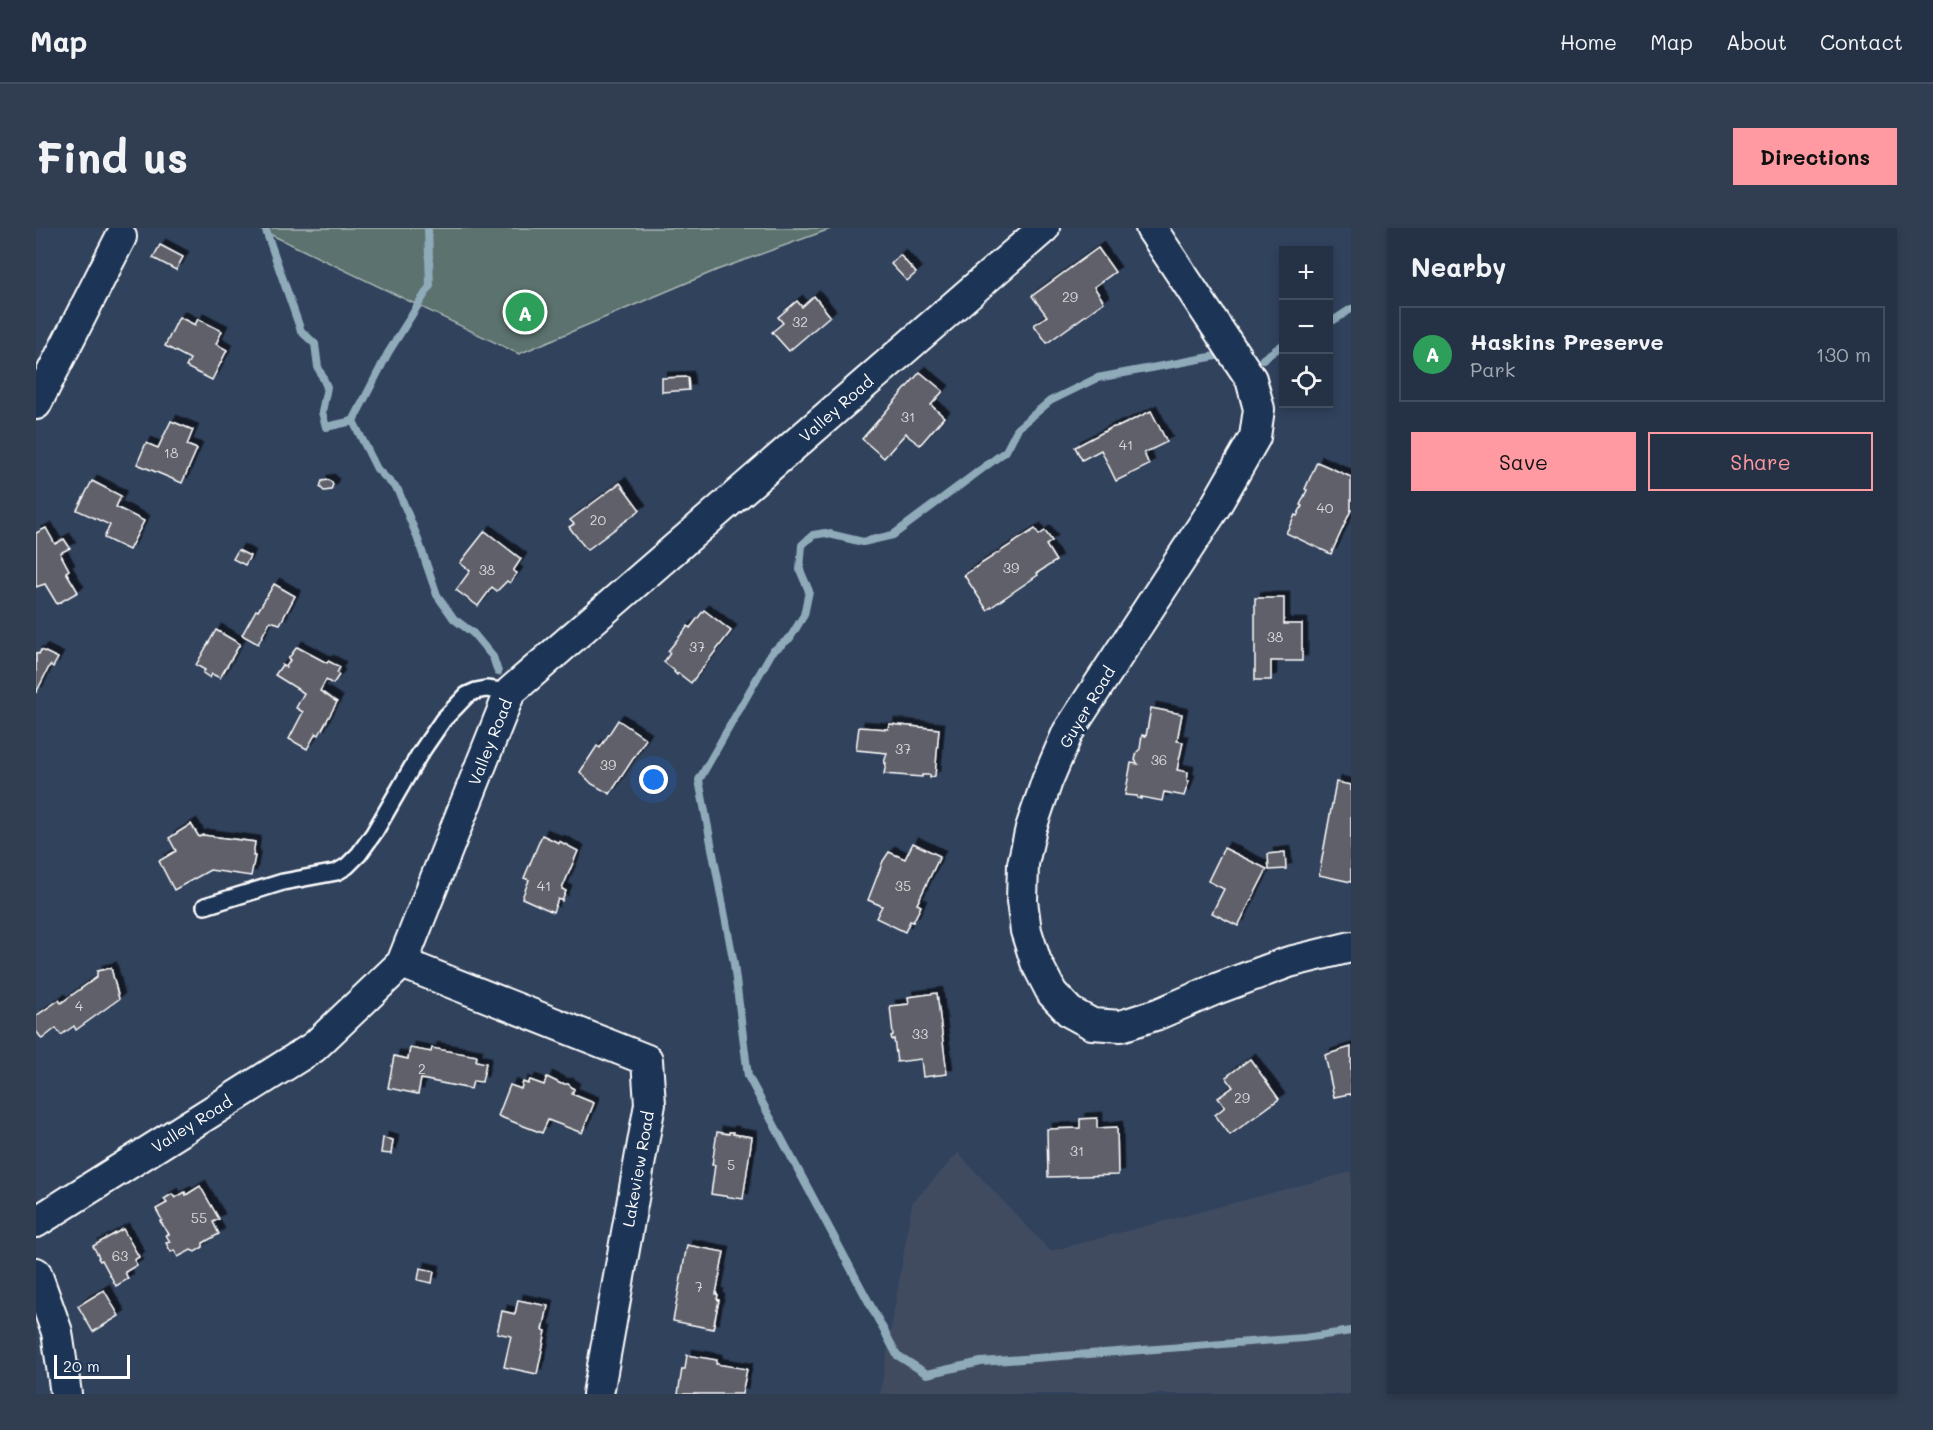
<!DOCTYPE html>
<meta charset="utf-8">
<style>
body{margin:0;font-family:Mali,sans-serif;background:#313e51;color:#f1f3f6}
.controls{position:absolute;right:18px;top:18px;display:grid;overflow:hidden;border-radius:0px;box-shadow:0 3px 9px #0003}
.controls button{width:54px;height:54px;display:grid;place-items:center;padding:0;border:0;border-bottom:2px solid #424d5f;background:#253246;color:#f1f3f6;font:30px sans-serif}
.scale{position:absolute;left:18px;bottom:15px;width:76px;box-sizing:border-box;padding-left:6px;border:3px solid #fff;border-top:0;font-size:16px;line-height:21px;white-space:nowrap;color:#fff;-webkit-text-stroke:4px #1d3557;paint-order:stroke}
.you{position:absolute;left:618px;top:552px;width:21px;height:21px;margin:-15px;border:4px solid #fff;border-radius:50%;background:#1a73e8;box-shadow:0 0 0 9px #1a73e833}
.badge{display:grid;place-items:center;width:39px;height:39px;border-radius:50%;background:#ff9aa2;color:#fff;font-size:20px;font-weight:700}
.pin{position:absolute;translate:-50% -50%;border:3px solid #fff;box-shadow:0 2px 6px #0006}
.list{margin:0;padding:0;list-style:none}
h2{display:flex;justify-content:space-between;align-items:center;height:78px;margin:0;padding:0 24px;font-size:26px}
h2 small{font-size:20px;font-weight:400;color:#a3aab3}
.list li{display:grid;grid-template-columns:39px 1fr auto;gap:18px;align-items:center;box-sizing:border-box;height:96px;margin:0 12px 12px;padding:0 12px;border:2px solid #424d5f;border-radius:0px}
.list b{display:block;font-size:22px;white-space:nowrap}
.list p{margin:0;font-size:20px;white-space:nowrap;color:#a3aab3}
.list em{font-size:20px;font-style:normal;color:#a3aab3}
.actions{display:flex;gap:12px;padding:18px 24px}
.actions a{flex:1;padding:14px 0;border:2px solid #ff9aa2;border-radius:0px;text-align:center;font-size:21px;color:#ff9aa2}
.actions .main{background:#ff9aa2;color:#111}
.icon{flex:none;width:33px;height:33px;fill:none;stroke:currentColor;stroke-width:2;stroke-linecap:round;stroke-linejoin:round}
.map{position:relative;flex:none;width:1315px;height:1166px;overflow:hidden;border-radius:0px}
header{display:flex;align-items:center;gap:36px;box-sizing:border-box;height:84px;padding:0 30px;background:#253246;border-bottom:2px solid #424d5f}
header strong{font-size:28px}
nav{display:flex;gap:33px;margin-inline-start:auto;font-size:21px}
.intro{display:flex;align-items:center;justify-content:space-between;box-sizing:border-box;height:144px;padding:0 36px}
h1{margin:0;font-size:42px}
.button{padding:15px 27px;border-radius:0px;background:#ff9aa2;color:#111;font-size:21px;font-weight:700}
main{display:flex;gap:36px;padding:0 36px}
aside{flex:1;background:#253246;border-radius:0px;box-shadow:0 3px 9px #0003}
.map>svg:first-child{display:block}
.built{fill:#3f4b61}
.green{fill:#5b726e;stroke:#adb8b6;stroke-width:1.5}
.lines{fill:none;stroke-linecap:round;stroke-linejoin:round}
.stream{stroke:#8faab9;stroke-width:8}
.building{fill:#60616a;stroke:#fff;stroke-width:1.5;filter:url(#shadow)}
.lane-casing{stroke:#fff;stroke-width:20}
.street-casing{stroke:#fff;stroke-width:34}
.lane{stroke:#1d3557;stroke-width:15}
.street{stroke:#1d3557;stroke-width:30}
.labels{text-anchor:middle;stroke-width:6;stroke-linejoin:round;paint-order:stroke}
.number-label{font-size:14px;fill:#d7d8da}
.street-label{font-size:16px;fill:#fff;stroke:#1d3557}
</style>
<header>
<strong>Map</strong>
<nav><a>Home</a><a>Map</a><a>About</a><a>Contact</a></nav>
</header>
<div class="intro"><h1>Find us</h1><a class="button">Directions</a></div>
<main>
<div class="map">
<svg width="1315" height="1166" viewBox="0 0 1315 1166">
<defs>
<filter id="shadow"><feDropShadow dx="5.5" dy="-5.5" stdDeviation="0" flood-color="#0009"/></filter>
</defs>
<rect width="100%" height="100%" fill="#31425d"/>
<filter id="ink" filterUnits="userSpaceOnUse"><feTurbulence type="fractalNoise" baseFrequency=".0167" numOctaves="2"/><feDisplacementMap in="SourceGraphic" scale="12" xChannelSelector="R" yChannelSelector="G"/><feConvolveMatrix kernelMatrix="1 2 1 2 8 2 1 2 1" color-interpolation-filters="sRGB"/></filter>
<g filter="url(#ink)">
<path class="built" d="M922 925 1014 1023 1315 944V1166H844L876 975Z"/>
<path class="green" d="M221 0H797L681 42 483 126Z"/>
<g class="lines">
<g class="stream">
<path d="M229 0 265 103 279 116 282 139 291 159 286 184 290 199 317 193"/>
<path d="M392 0 394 58 352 125 317 193 341 241 362 262 380 306 401 367 418 391 437 405 457 429 462 444"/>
<path d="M1292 92H1298L1315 81"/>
<path d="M1180 128 1061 150 1014 173 982 200 970 223 857 307 827 314 789 305 777 307 766 317 764 342 773 363 768 387 754 410 736 424 663 552 698 736 712 848 861 1127 891 1146 945 1134 1268 1110 1315 1103"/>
<path d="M1227 131 1248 116"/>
</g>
</g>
<g class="building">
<path d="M124 17 147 29 140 42 117 30Z"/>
<path d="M1062 20 1079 44 1058 59 1068 74 1011 115 998 97 1011 88 996 68Z"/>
<path d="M864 27 880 45 871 53 855 36Z"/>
<path d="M778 68 794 88 753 123 736 104 747 95 742 89 761 73 766 79Z"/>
<path d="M143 89 159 97 162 91 186 103 180 116 191 122 176 152 150 139 154 131 129 118Z"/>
<path d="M884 144 907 163 895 177 908 189 884 217 873 209 870 205 848 230 826 211Z"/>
<path d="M652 149 653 162 626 164V150Z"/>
<path d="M1115 183 1131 214 1108 225 1113 237 1080 253 1065 222 1046 232 1039 219 1075 200 1082 198V199Z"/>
<path d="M135 193 157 202 151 217 161 221 146 255 101 236 110 215 122 220Z"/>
<path d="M1281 234 1315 249V282L1295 326 1250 305 1259 287 1261 288 1266 278 1264 277 1271 262 1269 261Z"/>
<path d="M293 252 297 256 295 262 288 263 284 259 286 253Z"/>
<path d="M56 253 85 268 80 279 108 293 93 322 68 310 74 297 41 282Z"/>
<path d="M584 255 604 282 551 322 533 299 538 296 534 292Z"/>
<path d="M10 300 19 316 28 311 34 320 24 325 33 342 30 344 42 364 21 376 9 356 0 359V305Z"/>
<path d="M999 301 1003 307 1009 303 1016 313 1010 317 1020 333 1001 345 1002 347 951 382 928 347Z"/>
<path d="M449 303 485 331 477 343 481 345 474 355 471 353 461 363 456 359 442 378 420 362 434 343 424 335Z"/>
<path d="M202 322 214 328 209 337 197 331Z"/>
<path d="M238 356 259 368 244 396 234 393 222 416 206 407 220 382 222 383Z"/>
<path d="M1219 370H1248V396H1266V433H1235V452H1219Z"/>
<path d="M668 382 695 403 655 455 642 445 641 447 638 444 639 443 628 434 634 425 632 423 652 398 654 400Z"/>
<path d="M180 402 204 416 184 450 176 446 174 450 167 445 169 442 160 437Z"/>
<path d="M261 419 291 435 292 433 304 439 301 445 303 447 297 456 290 452 284 463 301 474 283 507 280 505 271 521 253 511 267 484 260 480 268 465 239 447 246 437 250 439 254 432 252 431Z"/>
<path d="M5 422 22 430 17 439 14 437 0 465V425L3 426Z"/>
<path d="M1115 480 1146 486 1141 513 1147 514 1141 542 1152 544 1151 553H1153L1148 568 1128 564 1126 573 1105 569V571L1101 570V568L1089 567 1095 535 1102 536 1099 532 1101 524 1104 521 1106 507 1110 508Z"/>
<path d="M582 492 610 511 574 566 556 556 544 544 561 518 564 520Z"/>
<path d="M853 496 903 501 899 548 894 550V547H886V549L848 546 850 535H848L851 525 820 522 823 499 852 501Z"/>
<path d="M1300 554 1315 557V654L1283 647Z"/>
<path d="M155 596 163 609 167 607 219 614 217 628H219L215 648 174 642 138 662 123 633 140 623 133 610Z"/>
<path d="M506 607 523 615V613L542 623 526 661 530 663 526 673 522 671 517 684 486 670 493 652 488 650Z"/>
<path d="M877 615 904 628 881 676 885 678 877 694 874 693 869 704 840 690 846 678 832 672 847 633 853 624 869 631Z"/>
<path d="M1188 620 1231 641 1202 698 1176 685 1188 661 1172 653Z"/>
<path d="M1249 624 1250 641 1233 642 1232 626Z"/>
<path d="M75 740 83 771 40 802 38 798 25 807 20 800 6 811 0 803V788L23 772 25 775 61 749V743Z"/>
<path d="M901 765 911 846 887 849 885 831 861 834 858 811 856 812 855 808 857 807 854 778 873 776 872 769Z"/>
<path d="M1315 819V867L1313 866 1298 869 1289 827Z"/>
<path d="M374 820 395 824 396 820 441 828 440 833 450 835 446 854 437 853 435 861 385 851 382 866 352 860 358 828 372 831Z"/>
<path d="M1214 831 1243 871 1194 907 1179 887 1189 879 1182 870 1197 859 1190 849Z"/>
<path d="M511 849 525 856H532L538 861 536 866 558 875 546 905 512 892 506 905 462 888 474 857 485 861 487 854 492 856 494 852 508 857Z"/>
<path d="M1061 890V900L1081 899 1082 947 1012 949 1011 901 1044 900V891Z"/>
<path d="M681 904 693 906V904H697V906L716 909 707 971 675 966 679 937H676Z"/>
<path d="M347 910 357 912 355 926 345 925Z"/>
<path d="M164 958 183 991 177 994 183 1006 167 1015V1019L159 1024 155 1022 142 1029 138 1022 135 1024 130 1015 134 1014 130 1007 133 1006 124 993 126 992 120 981 131 975 128 971 136 966 139 970 149 964 150 967Z"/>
<path d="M87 1001 103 1029 98 1032 101 1037 89 1044 92 1051 80 1058 66 1032 64 1033 62 1030 63 1029 57 1018Z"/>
<path d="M651 1017 688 1024 680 1066 682 1067 681 1071 683 1072 677 1101 637 1093Z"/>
<path d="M384 1040 398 1043 396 1055 382 1052Z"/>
<path d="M68 1062 83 1088 57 1104 42 1078Z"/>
<path d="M482 1072 512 1078 507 1102 510 1103 501 1146 468 1139 475 1108 461 1105 466 1083 479 1086Z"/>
<path d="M651 1127 681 1132 680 1136 711 1141 706 1166H642L646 1141H649Z"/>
</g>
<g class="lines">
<g class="lane-casing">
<path id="lane" d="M169 678 247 654 301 644 311 638 323 626 338 605 383 527 407 492 431 467 440 463 450 461 474 464"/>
</g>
<g class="street-casing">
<g id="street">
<path d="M1115 0 1215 151 1223 181 1219 209 1179 279 1032 504 1011 553 995 600 987 636 986 673 990 703 1000 734 1016 765 1034 784 1056 796 1085 798 1122 786 1180 761 1253 734 1315 719"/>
<path d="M0 176 85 9"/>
<path d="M366 735 611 832 614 876 562 1166"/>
<path id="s1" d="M0 994 278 819 366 735 474 464 1008 0"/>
<path d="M0 1045 21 1104 30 1166"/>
</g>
</g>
<use href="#lane" class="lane"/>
<use href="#street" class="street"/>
</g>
</g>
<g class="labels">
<g class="number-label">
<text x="1034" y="74">29</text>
<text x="764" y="99">32</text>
<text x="872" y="194">31</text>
<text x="1090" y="222">41</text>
<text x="135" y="230">18</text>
<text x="1289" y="285">40</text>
<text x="562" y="297">20</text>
<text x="975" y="345">39</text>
<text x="451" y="347">38</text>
<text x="1239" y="414">38</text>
<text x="661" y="424">37</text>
<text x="867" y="526">37</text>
<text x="1123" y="537">36</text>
<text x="572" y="542">39</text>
<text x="508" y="663">41</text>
<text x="867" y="663">35</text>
<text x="43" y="783">4</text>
<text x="884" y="811">33</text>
<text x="386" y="846">2</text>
<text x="1206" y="875">29</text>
<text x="1041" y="928">31</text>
<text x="695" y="942">5</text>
<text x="163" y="995">55</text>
<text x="84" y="1033">63</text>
<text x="663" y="1064">7</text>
</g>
<g class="street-label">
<text dy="6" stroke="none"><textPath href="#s1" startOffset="1174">Valley Road</textPath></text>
<text transform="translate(1051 479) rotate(-59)" y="6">Guyer Road</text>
<text dy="6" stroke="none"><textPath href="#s1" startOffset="688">Valley Road</textPath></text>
<text dy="6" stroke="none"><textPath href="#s1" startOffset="184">Valley Road</textPath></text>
<text transform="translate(602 941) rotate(-80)" y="6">Lakeview Road</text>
</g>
</g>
</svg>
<div class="controls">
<button>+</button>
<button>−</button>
<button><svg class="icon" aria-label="locate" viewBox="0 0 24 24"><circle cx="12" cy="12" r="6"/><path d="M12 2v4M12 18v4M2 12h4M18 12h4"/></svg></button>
</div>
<div class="scale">20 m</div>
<div class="you"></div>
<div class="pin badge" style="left:489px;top:84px;background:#2e9e5b">A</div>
</div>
<aside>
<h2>Nearby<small></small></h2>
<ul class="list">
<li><span class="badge" style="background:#2e9e5b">A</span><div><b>Haskins Preserve</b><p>Park</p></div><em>130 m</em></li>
</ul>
<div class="actions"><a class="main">Save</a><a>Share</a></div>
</aside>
</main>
